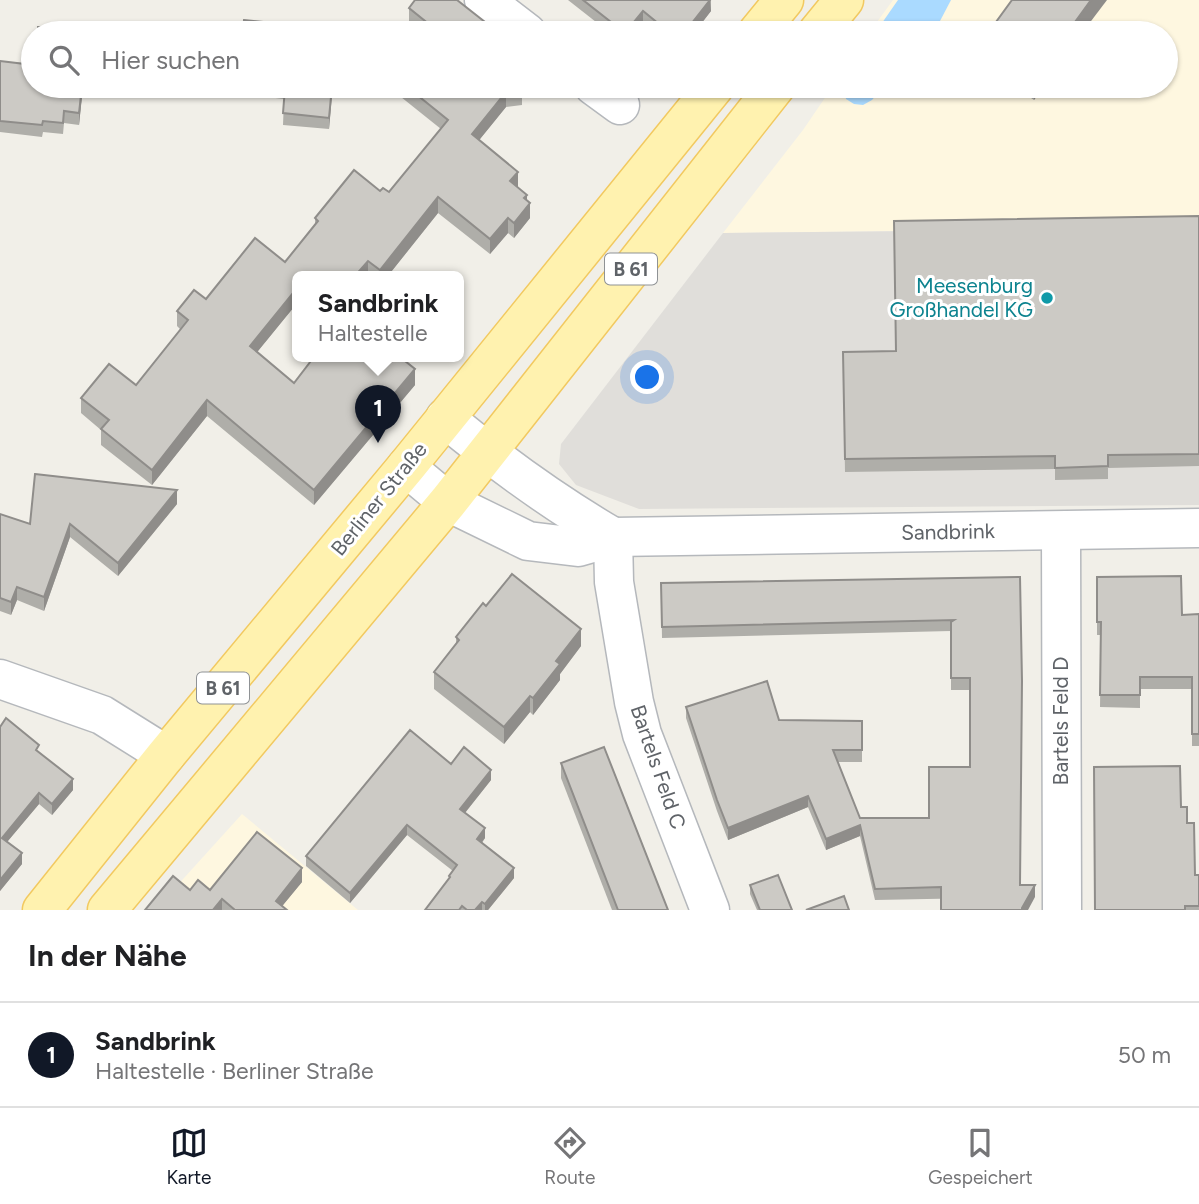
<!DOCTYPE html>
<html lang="de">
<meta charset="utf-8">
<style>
body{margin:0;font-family:Figtree,sans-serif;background:#f6f6f6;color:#202124}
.you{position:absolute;left:648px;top:378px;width:24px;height:24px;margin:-18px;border:5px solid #fff;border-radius:50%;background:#1a73e8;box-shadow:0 0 0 10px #1a73e833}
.badge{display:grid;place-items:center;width:46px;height:46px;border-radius:50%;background:#111827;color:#fff;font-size:23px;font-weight:700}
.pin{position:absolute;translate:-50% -58px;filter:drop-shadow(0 2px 4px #0008)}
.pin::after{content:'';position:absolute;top:37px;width:24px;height:21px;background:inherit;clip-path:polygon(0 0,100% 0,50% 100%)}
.popup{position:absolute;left:292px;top:271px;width:172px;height:91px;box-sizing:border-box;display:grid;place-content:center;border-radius:10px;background:#fff;filter:drop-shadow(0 2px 5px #0005);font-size:23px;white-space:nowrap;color:#757577}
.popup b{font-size:26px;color:#202124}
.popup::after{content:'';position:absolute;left:50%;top:100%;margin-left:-14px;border:14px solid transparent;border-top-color:#fff}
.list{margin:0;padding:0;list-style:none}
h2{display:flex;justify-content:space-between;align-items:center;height:91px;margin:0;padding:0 28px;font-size:30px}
h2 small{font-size:23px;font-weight:400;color:#757577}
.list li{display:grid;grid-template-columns:46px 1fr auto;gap:21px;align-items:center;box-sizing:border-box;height:105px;padding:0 28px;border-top:2px solid #e0e0e0}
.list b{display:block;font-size:26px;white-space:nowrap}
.list p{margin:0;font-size:23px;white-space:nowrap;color:#757577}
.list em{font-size:23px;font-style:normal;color:#757577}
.icon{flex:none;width:38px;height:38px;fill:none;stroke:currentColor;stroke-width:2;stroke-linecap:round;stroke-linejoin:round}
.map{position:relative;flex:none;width:1199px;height:910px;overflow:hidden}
.search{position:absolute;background:#fff;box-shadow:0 2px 5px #0004;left:21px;right:21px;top:21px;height:77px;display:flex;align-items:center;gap:18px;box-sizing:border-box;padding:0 24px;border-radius:38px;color:#757577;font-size:26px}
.sheet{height:196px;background:#fff}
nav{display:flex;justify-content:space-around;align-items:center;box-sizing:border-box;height:98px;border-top:2px solid #e0e0e0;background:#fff;font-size:19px;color:#757577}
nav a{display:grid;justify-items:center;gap:4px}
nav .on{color:#111827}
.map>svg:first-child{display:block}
.commercial{fill:#fef7e0}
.industrial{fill:#e0deda}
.water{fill:#aadaff}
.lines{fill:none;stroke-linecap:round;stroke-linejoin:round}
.minor-casing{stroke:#b5b8bc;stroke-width:41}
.major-casing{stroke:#f2c960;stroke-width:41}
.minor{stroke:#fff;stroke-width:38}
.major{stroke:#fff2af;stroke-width:38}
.wall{fill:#afaea9}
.shaded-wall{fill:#8f8d8a}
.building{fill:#cccac5;stroke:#8f8d8a;stroke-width:2}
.culture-dot{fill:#0f9aa8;stroke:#fff;stroke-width:2.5}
.labels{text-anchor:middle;stroke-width:6;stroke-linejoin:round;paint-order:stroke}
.shield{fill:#fff;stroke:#8f9295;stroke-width:2}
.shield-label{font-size:19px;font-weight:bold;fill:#5f6368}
.culture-label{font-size:21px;fill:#0d838f;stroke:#fff;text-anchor:end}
.street-label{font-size:21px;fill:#5f6368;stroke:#fff}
</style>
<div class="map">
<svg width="1199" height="910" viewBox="0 0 1199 910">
<rect width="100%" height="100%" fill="#f1efe8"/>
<g class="commercial">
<path d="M893 0H1199V228L723 233 803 130 833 86H1166V33H869Z"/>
<path d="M242 814 358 910H155Z"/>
</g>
<path class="industrial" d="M1199 228V505L639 509 576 485 559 464 561 444 723 233Z"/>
<g class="water">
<path d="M898 0H951L940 21 929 33H875Z"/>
<path d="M843 86H884L872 100 863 105 854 104 846 99Z"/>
</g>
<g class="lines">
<g class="minor-casing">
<g id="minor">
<path d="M484 0 527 33"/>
<path d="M594 86 620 105"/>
<path d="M445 418C498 462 553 502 613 537"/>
<path d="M406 467 448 502 528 541 578 547 613 537 1199 528"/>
<path d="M1061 531 1062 910"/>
<path d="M613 537 614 582 634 702 642 734 710 910"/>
<path d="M0 679 102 715 166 755"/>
</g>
</g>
<g class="major-casing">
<g id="major">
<path d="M757 33 784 0"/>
<path d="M817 33 844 0"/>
<path d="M42 910 166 755 406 467 715 86"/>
<path d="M107 910 448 502 776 86"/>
</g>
</g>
<use href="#minor" class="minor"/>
<use href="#major" class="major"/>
</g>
<g class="wall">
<path d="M568 0H711V11L694 33H656L643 23 635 33H610Z"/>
<path d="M409 8 499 33H422L409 23Z"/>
<path d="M0 61 33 86H332L329 129 283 125 284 99 188 88 187 98 83 87 79 125 64 123 63 134 43 132 42 137 0 132Z"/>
<path d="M391 86H524L522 88V105L506 107 479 140 527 200 530 218 514 238 508 233 490 254 438 213 387 277H298V302L257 352 294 383 415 385 314 505 207 416 152 485 101 445V430L81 413V398L136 385 181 330 177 326V311L206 299 285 262 315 225V218L380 191 389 192 441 129 391 89Z"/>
<path d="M1014 86H1044L1034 100Z"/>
<path d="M1199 216V466L1108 468V479L1055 480V469L845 472 843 352 895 351Z"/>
<path d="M177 504 118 576 70 537 44 611 17 600 11 615 0 611V514L30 524Z"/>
<path d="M1020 577V885L1035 897 875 900 860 836 826 850 808 807 728 840 717 811 686 718V707L779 720 862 721V762H838L860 818H929L970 767V690H951V631L662 638 661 583Z"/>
<path d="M1097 577 1182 615 1199 614V746H1192V689H1140V708L1100 707 1101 635H1097Z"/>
<path d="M486 606 581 646 560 674V680L533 715 530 712 504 744 434 689V672L456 644V637Z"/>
<path d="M0 727 39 752 73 790 52 815 39 804 7 842 22 864 0 891Z"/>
<path d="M561 763 668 910H612L561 778Z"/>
<path d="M451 764 491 780 465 813 485 838 482 843 514 878 488 910H425L449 879V876L453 871 407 835 350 903 306 866V856Z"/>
<path d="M1181 807 1187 823 1195 875H1199V910H1095Z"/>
<path d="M302 882 282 906 287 910H145L190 890H210Z"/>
<path d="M750 885 792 910H757L750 894Z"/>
</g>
<g class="shaded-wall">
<path d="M710 0 711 11 694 33H684Z"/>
<path d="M1091 0H1107L1082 33H1067Z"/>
<path d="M643 11V23L635 33H626Z"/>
<path d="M82 86H83L79 125V113Z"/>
<path d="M332 86V95L329 129V118Z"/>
<path d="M1034 86H1044L1034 100Z"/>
<path d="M506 92V107L472 149V134Z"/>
<path d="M518 172V187L510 197V181Z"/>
<path d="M527 195V207L530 203V218L514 238V223L524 198Z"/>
<path d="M438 197V213L387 277H380V270Z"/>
<path d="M508 218V233L490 254V239Z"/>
<path d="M368 261V276L354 277Z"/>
<path d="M298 287V302L250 361V346Z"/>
<path d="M415 369V385L314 505V490Z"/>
<path d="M207 400V416L152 485V470Z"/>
<path d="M177 490V504L118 576V563Z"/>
<path d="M70 524V537L44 611V597Z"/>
<path d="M17 587V600L11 615V602Z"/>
<path d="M581 629V646L560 674V680L533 715V698L556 661Z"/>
<path d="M530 696V712L504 744V727Z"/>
<path d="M491 770V780L460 819V809Z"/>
<path d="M73 779V790L52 815V804Z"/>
<path d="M39 793V804L2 848V838Z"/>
<path d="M808 796V807L728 840V828Z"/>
<path d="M407 825V835L350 903V893Z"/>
<path d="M860 825V836L826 850V839Z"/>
<path d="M485 828V838L477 848V839Z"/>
<path d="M22 853V864L0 891V880Z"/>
<path d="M302 868V882L279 910 276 901Z"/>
<path d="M514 868V878L488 910H485V904Z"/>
<path d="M1035 885V897L1028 910H1022V908Z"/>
<path d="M222 899V910H213Z"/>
<path d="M482 902V910H475Z"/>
</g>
<g class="building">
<path d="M415 0H457L499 33H424L430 25 409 8Z"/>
<path d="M583 0H710L684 33H670L643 11 625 33Z"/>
<path d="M1012 0H1091L1067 33H988Z"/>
<path d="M244 20 310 27V33H192L193 24 243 30Z"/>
<path d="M38 27 97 33H38Z"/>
<path d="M114 27 181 33H114Z"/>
<path d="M0 61 33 65V86H82L79 113 64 111 63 123 43 121 42 125 0 121Z"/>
<path d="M270 86H332L329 118 283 113 285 88Z"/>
<path d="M406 86H522V90L506 92 472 134 518 172 510 181 527 195 524 198 530 203 514 223 508 218 490 239 438 197 380 270 368 261 354 277H298V287L250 346 294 383 314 357H400L415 369 314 490 207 400 152 470 101 429 109 420 81 398 109 364 136 385 188 320 177 311 194 290 206 299 255 238 285 262 318 221 315 218 354 170 380 191 383 188 389 192 448 120Z"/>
<path d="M1199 216V454L1108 455V466L1055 468V456L845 459 843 352 896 351 894 221Z"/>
<path d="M35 474 177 490 118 563 70 524 44 597 17 587 11 602 0 598V514L30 524Z"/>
<path d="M512 574 581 629 556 661 560 664 533 698 530 696 504 727 434 672 459 640 456 637 483 603 486 606Z"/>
<path d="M1181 576 1182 615 1199 614V734H1192V677H1140V695H1100L1101 622H1097V577Z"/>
<path d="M1020 577 1022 681 1020 885H1035L1022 908V910H941V887L875 889 860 825 826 839 808 796 728 828 717 800 686 707 767 681 779 720 862 721V750H833L860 818H929V767H970V678H951V622L954 620 662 627 661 583Z"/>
<path d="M6 718 39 745 36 750 73 779 52 804 39 793 2 838 22 853 0 880V727Z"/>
<path d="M410 730 451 764 464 747 491 770 460 809 485 828 477 839 514 868 485 904 482 902 475 910H467L462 906 459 910H425L450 877 449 876 457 865 407 825 350 893 306 856Z"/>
<path d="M604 747 668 910H618L561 763Z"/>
<path d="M1180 766 1181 807H1187V823H1194L1195 875H1199V906H1185V910H1095L1094 767Z"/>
<path d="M257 832 302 868 276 901 287 910H235L222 899 213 910H145L173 876 190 890 198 880 210 890Z"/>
<path d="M778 875 792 910H760L750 885Z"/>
<path d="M844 896 849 910H806Z"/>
</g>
<circle class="culture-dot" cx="1047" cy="298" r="7"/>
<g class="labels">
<g class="shield">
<rect x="605" y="253.5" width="52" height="31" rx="5"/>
<rect x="197" y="672.5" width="52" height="31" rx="5"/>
</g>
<g class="shield-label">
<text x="631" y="276">B 61</text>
<text x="223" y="695">B 61</text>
</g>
<g class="culture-label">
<text x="1033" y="293">Meesenburg<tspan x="1033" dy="24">Großhandel KG</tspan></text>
</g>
<g class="street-label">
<text transform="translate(379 499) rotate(-51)" y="7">Berliner Straße</text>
<text transform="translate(948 532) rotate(-1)" y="7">Sandbrink</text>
<text transform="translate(1061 721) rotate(-90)" y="7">Bartels Feld D</text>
<text transform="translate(658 767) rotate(71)" y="7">Bartels Feld C</text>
</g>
</g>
</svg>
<div class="you"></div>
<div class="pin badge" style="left:378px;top:443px">1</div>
<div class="popup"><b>Sandbrink</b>Haltestelle</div>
<div class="search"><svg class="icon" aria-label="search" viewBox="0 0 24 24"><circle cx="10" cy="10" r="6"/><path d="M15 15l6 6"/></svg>Hier suchen</div>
</div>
<section class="sheet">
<h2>In der Nähe<small></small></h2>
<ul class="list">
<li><span class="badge">1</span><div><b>Sandbrink</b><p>Haltestelle · Berliner Straße</p></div><em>50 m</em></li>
</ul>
</section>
<nav>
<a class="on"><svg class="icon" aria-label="map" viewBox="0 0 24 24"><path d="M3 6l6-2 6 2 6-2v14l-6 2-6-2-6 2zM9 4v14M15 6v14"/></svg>Karte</a>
<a><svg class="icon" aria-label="directions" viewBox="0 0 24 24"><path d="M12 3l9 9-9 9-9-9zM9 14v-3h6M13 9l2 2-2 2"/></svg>Route</a>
<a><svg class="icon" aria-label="saved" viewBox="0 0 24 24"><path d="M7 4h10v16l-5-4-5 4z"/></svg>Gespeichert</a>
</nav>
